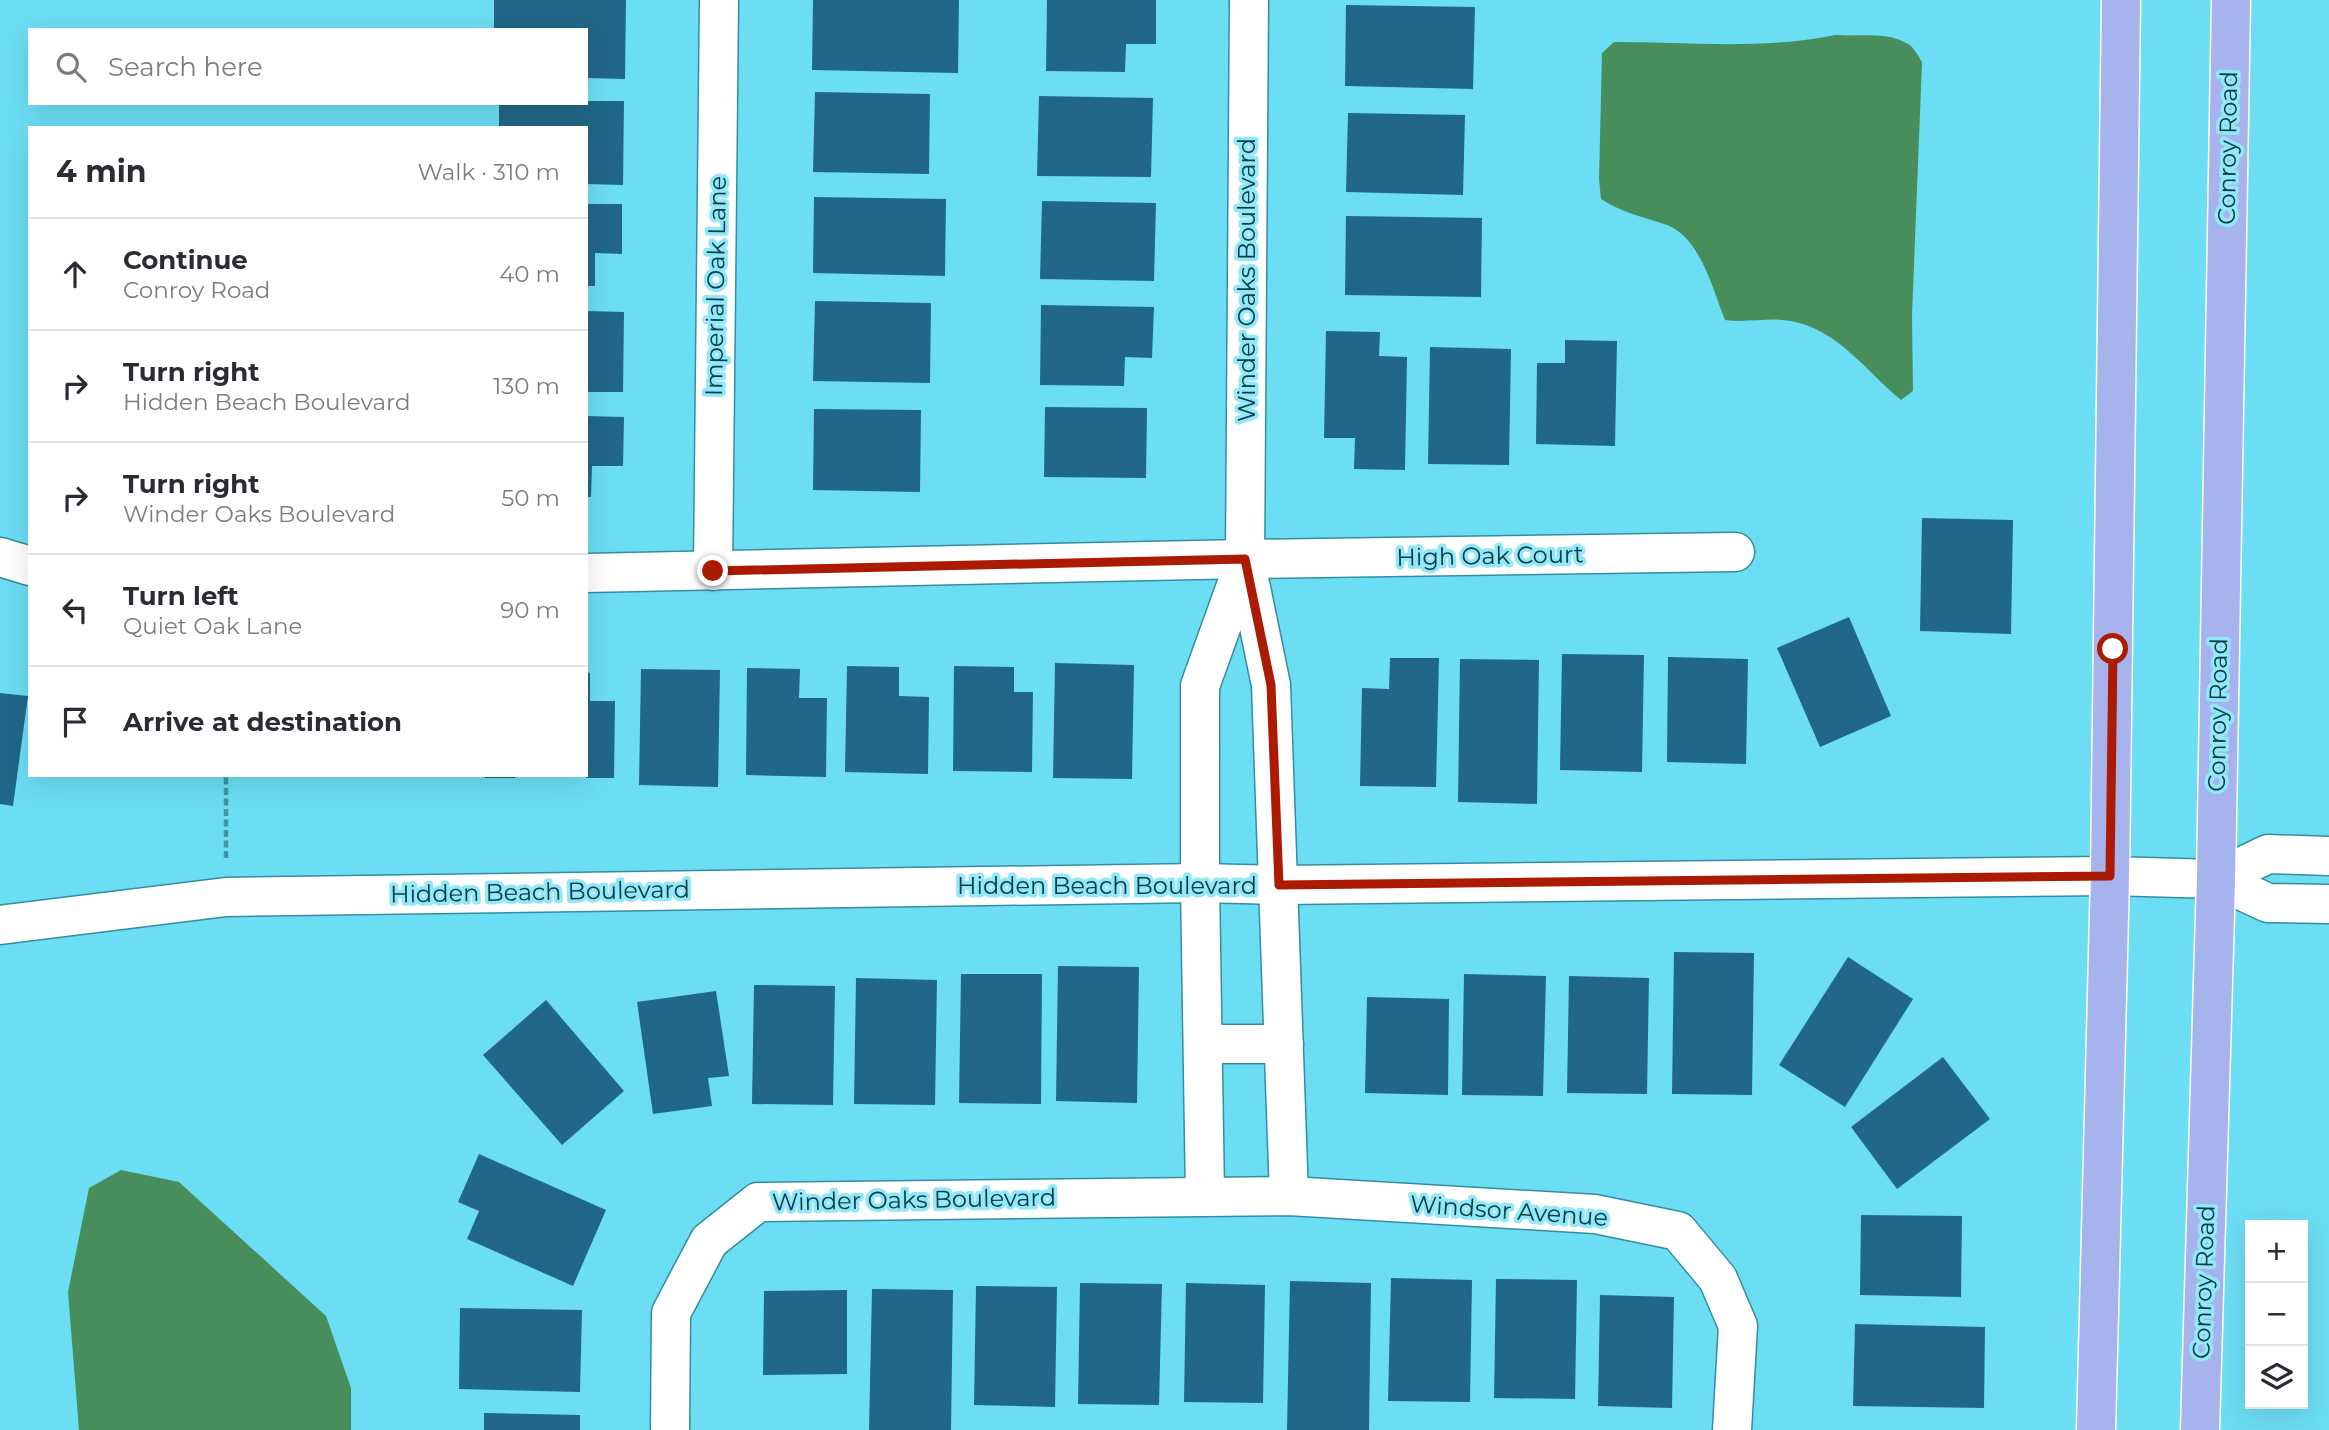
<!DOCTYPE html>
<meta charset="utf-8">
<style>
body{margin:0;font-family:Montserrat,sans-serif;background:#f2f2f3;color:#2b2b33}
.controls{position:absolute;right:21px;bottom:21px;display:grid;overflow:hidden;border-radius:0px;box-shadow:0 7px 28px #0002}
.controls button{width:63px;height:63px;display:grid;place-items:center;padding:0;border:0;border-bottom:2px solid #e1e1e2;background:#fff;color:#2b2b33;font:35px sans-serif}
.stop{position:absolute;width:21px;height:21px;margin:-16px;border:5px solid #aa1b02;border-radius:50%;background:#fff}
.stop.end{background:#aa1b02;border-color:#fff;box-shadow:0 2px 7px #0008}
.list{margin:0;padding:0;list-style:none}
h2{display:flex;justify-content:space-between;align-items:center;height:91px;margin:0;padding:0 28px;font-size:30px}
h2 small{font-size:23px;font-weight:400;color:#7c7c81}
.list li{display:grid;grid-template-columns:46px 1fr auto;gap:21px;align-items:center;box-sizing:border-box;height:112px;padding:0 28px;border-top:2px solid #e1e1e2}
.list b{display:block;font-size:26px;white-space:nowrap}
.list p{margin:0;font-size:23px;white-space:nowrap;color:#7c7c81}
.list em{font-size:23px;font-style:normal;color:#7c7c81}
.icon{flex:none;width:38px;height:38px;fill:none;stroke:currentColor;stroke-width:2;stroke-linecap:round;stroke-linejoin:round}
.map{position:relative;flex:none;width:2329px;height:1430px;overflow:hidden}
.search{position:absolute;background:#fff;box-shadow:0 7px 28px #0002;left:28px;top:28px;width:560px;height:77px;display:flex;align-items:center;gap:18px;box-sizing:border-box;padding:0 24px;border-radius:0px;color:#7c7c81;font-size:26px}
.panel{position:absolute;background:#fff;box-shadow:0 7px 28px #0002;left:28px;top:126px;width:560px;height:651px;border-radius:0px}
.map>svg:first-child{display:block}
.water{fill:#478e5c}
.building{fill:#216787}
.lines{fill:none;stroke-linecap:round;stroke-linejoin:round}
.minor-casing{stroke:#348e9e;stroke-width:41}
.major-casing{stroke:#fff;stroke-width:41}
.path{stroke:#3e95a5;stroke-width:4.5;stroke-dasharray:7 3.5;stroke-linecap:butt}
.minor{stroke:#fff;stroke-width:38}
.major{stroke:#a6b3ec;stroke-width:38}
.route{stroke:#aa1b02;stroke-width:9}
.labels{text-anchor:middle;stroke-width:7;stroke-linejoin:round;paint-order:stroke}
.street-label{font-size:24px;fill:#053b44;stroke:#92e8f9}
</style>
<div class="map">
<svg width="2329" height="1430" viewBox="0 0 2329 1430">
<rect width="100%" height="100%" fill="#6cdef4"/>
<g class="water">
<path d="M1835 35C1859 37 1887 31 1908 44 1914 47 1918 56 1922 62L1912 316 1913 391 1901 400C1866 371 1837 329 1791 321 1771 317 1747 323 1725 320 1713 290 1700 237 1667 225 1644 217 1622 213 1601 199L1599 179 1602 53 1614 42C1687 42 1764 50 1835 35Z"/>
<path d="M121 1170 179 1182 326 1316 351 1388V1430H79L68 1292 89 1188Z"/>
</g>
<g class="building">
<path d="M494 0H626L625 79 586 78V30H494Z"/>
<path d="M813 0H959L958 73 812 70Z"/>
<path d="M1047 0H1156V44H1126L1125 72 1046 71Z"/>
<path d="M1346 5 1475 7 1473 89 1345 86Z"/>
<path d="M815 92 930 94 929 174 813 172Z"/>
<path d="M1039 96 1153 98 1151 177 1037 176Z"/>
<path d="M586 101H624L623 185 586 184V128H499V103H586Z"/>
<path d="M1348 113 1465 115 1463 195 1346 192Z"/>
<path d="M814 197 946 199 945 276 813 273Z"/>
<path d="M1042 201 1156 203 1154 281 1040 279Z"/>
<path d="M586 204H622V254L595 253V286H586Z"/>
<path d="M1346 216 1482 218 1481 297 1345 295Z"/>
<path d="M815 301 931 303 930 383 813 381Z"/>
<path d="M1041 305 1154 307 1152 358 1125 357 1124 386 1040 385Z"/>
<path d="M586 311 624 312 623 392H586Z"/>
<path d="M1326 331 1380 332 1379 356 1407 357 1405 470 1354 469 1355 438H1324Z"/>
<path d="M1565 340 1617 341 1615 446 1536 444 1537 363H1565Z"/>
<path d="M1430 347 1511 349 1509 465 1428 464Z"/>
<path d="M1045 407 1147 408 1146 478 1044 477Z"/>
<path d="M814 409 921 410 920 492 813 490Z"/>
<path d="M586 416 624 417 623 466H592L591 497H586Z"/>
<path d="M1922 518 2013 520 2011 634 1920 631Z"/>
<path d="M1849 617 1891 716 1820 747 1777 648Z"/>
<path d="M1562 654 1644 655 1642 772 1560 770Z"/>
<path d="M1668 657 1748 659 1746 764 1667 762Z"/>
<path d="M1390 658H1439L1436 787 1360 786 1362 688 1389 689Z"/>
<path d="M1460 659 1539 660 1537 804 1458 802Z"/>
<path d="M1055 663 1134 665 1132 779 1053 778Z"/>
<path d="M847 666 899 667V696L929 697 928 774 845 772Z"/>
<path d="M954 666 1014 667V692H1033L1032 772 953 771Z"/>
<path d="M747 668 800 669 799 698H827L826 777 746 775Z"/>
<path d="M641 669 720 670 718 787 639 785Z"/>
<path d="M586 673H590V701H615L614 778H586Z"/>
<path d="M0 693 28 696 13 806 0 804Z"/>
<rect x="485" y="775" width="30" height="3"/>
<path d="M1674 952 1754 953 1752 1095 1672 1094Z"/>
<path d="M1848 957 1913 999 1845 1107 1779 1065Z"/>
<path d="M1058 966 1139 967 1137 1103 1056 1101Z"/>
<path d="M961 974H1042L1041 1104 959 1103Z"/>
<path d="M1464 974 1546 976 1543 1096 1462 1095Z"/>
<path d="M1569 976 1649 978 1647 1094 1567 1093Z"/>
<path d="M856 978 937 980 935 1105 854 1104Z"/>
<path d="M754 985 835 986 833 1105 752 1104Z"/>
<path d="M716 991 729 1076 708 1078 712 1106 653 1114 637 1002Z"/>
<path d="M1367 997 1449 999 1448 1095 1365 1093Z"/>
<path d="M546 1000 624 1091 562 1145 483 1055Z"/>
<path d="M1943 1057 1990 1119 1897 1189 1851 1127Z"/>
<path d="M479 1154 606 1210 573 1286 467 1239 479 1211 458 1202Z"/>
<path d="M1861 1215 1962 1216 1961 1297 1860 1295Z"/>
<path d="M1391 1278 1472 1280 1470 1402 1388 1401Z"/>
<path d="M1496 1279 1577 1280 1575 1399 1494 1398Z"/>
<path d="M1290 1281 1371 1283 1369 1430H1287Z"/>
<path d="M1080 1283 1162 1284 1159 1405 1078 1404Z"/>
<path d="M1186 1283 1265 1285 1263 1403 1184 1402Z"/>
<path d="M976 1286 1057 1287 1055 1407 974 1405Z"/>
<path d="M872 1289 953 1290 951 1430H869Z"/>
<path d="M847 1290V1374L763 1375 764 1291Z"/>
<path d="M1600 1295 1674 1297 1672 1408 1598 1406Z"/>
<path d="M460 1308 582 1310 580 1392 459 1389Z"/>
<path d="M1855 1324 1985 1327 1984 1408 1853 1406Z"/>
<path d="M484 1413 580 1415V1430H484Z"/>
</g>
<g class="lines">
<g class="minor-casing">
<g id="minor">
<path d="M1249 0 1245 559 1271 685 1289 1196"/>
<path d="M0 557 30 566"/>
<path d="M713 571 719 0"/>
<path d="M586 573 1245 559 1735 552"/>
<path d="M2216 879 2268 854 2329 856"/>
<path d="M0 925 226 897 1200 883 1279 885 2110 876 2216 879 2268 903 2329 904"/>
<path d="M1203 1044H1284"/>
<path d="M1205 1196 1200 883V686L1245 561"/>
<path d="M670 1430 671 1313 709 1241 758 1202 1289 1196 1595 1214 1678 1231 1718 1279 1738 1326 1732 1430"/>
</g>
</g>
<g class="major-casing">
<g id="major">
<path d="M2096 1430 2110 876 2121 0"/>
<path d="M2200 1430 2216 879 2231 0"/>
</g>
</g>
<path class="path" d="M226 858V775"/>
<use href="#minor" class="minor"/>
<use href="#major" class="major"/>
</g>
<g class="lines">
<path class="route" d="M713 571 1245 559 1271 685 1279 885 2110 876 2113 649"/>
</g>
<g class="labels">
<g class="street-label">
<text transform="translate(2228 148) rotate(-89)" y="8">Conroy Road</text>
<text transform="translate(1247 280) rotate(-90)" y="8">Winder Oaks Boulevard</text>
<text transform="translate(716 286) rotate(-89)" y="8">Imperial Oak Lane</text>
<text transform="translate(1490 556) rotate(-1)" y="8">High Oak Court</text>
<text transform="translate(2218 715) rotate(-89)" y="8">Conroy Road</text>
<text x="1107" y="894">Hidden Beach Boulevard</text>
<text transform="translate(540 892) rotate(-1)" y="8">Hidden Beach Boulevard</text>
<text transform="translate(914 1200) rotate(-1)" y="8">Winder Oaks Boulevard</text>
<text transform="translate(1509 1211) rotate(4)" y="8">Windsor Avenue</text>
<text transform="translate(2204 1282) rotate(-88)" y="8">Conroy Road</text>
</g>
</g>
</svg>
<div class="controls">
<button>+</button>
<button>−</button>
<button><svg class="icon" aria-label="layers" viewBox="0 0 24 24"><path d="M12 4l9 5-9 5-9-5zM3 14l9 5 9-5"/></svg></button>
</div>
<div class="stop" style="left:2113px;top:649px"></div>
<div class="stop end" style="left:713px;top:571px"></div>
<div class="search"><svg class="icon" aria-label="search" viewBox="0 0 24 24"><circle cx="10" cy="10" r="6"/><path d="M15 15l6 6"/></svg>Search here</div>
<section class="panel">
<h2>4 min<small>Walk · 310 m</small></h2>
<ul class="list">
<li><svg class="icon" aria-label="ahead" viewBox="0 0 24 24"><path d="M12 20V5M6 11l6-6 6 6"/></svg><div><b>Continue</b><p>Conroy Road</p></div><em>40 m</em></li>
<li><svg class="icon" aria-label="right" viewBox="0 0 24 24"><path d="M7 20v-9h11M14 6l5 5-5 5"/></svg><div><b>Turn right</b><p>Hidden Beach Boulevard</p></div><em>130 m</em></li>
<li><svg class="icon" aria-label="right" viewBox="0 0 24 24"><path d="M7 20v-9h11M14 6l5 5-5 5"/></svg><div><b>Turn right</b><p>Winder Oaks Boulevard</p></div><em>50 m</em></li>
<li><svg class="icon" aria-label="left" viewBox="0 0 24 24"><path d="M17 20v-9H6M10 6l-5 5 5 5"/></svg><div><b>Turn left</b><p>Quiet Oak Lane</p></div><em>90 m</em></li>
<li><svg class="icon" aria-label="arrive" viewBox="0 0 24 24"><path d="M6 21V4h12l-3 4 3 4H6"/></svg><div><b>Arrive at destination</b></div></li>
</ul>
</section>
</div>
